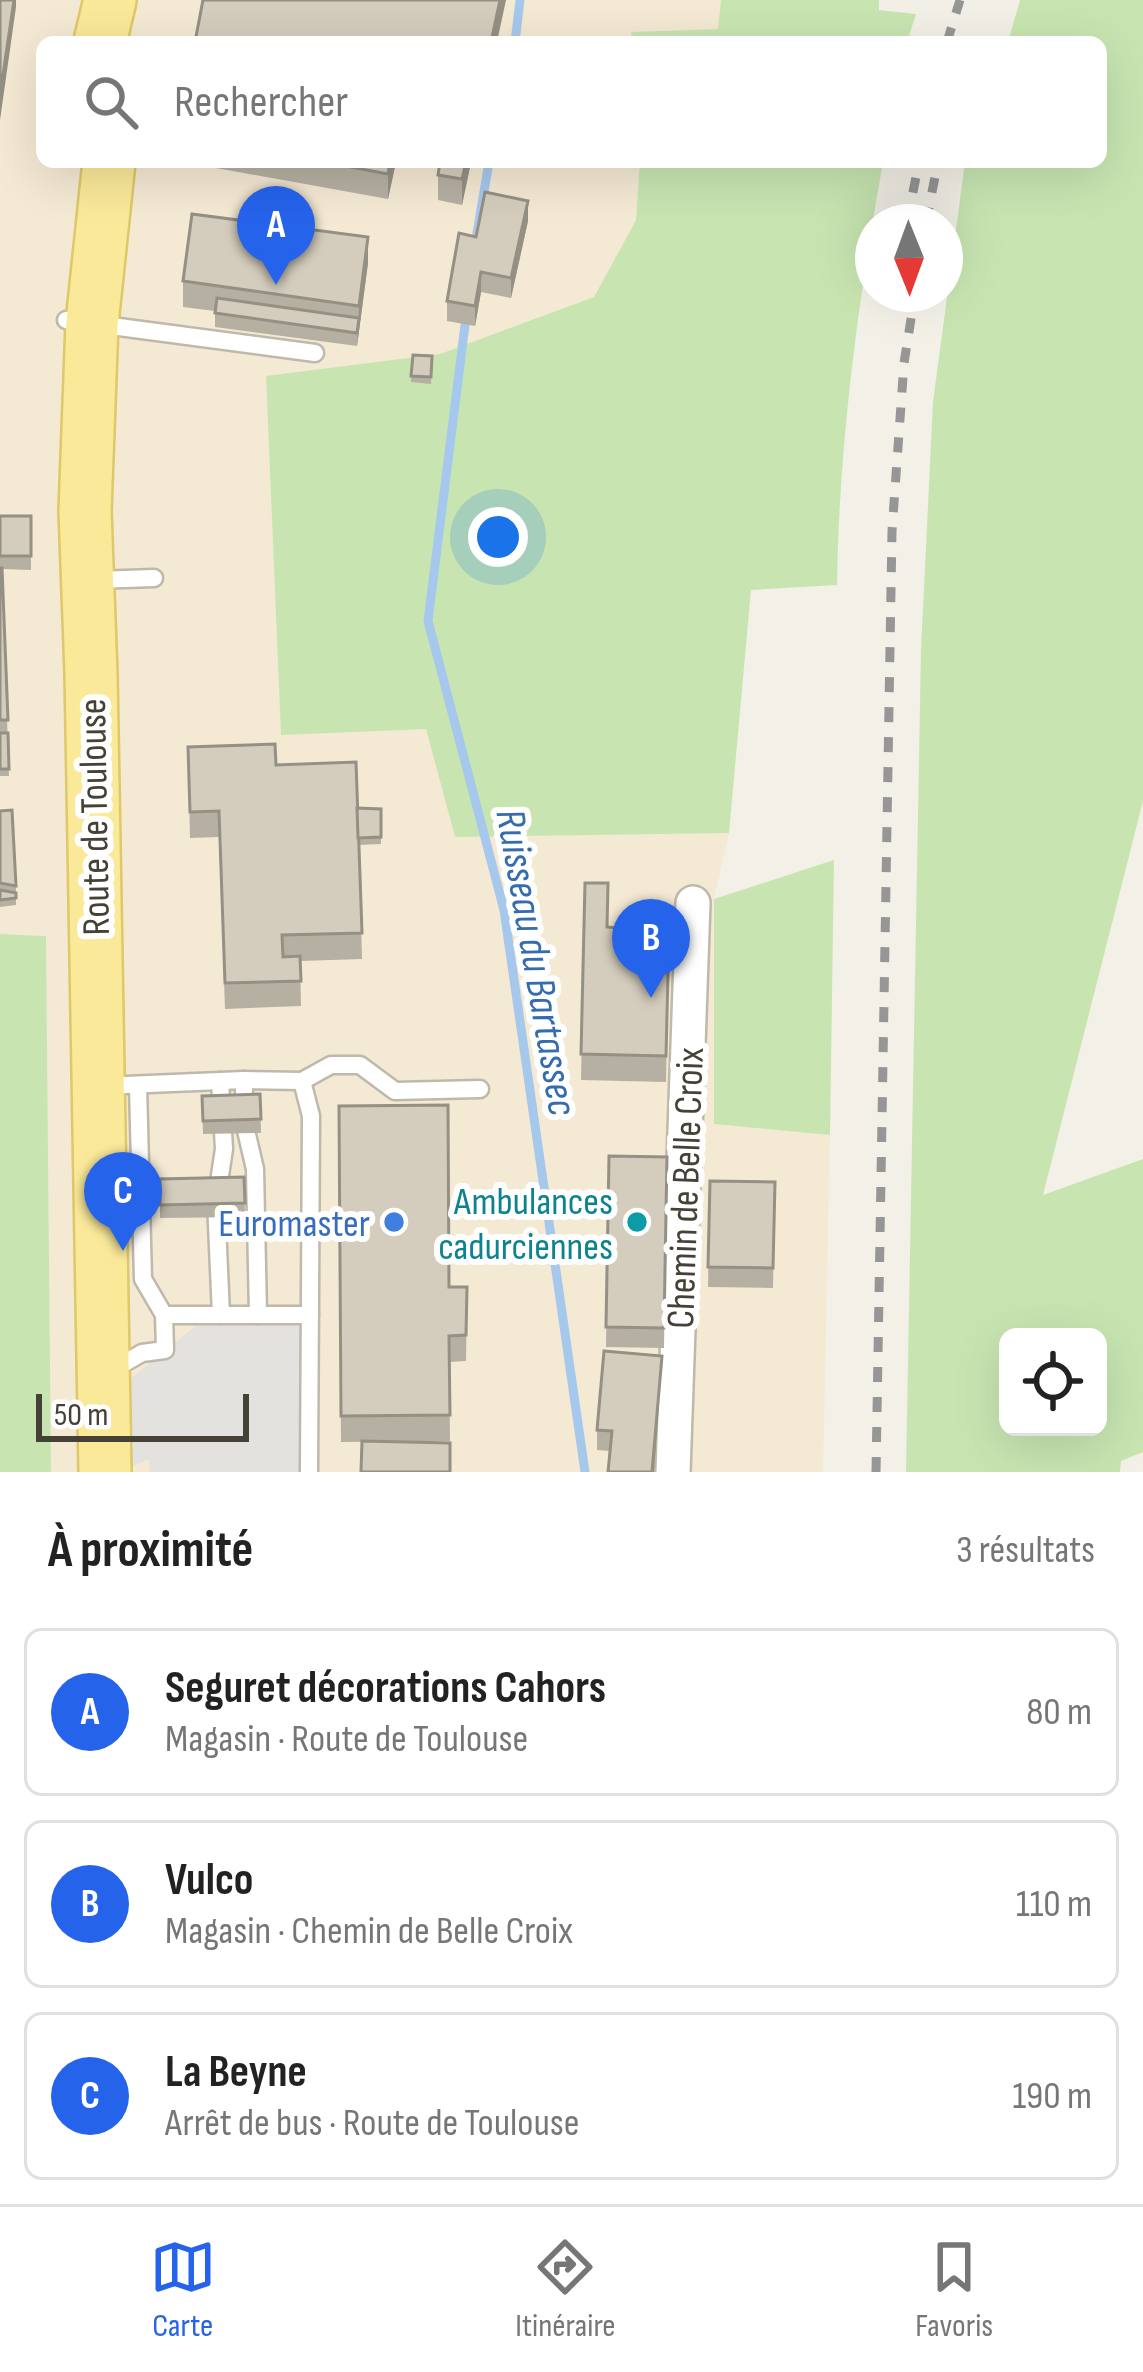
<!DOCTYPE html>
<html lang="fr">
<meta charset="utf-8">
<style>
body{margin:0;font-family:"Sofia Sans Condensed",sans-serif;background:#f6f6f6;color:#222}
.controls{position:absolute;right:36px;bottom:36px;display:grid;overflow:hidden;border-radius:18px;box-shadow:0 12px 48px #0002}
.controls button{width:108px;height:108px;display:grid;place-items:center;padding:0;border:0;border-bottom:3px solid #e0e0e0;background:#fff;color:#222;font:60px sans-serif}
.compass{position:absolute;left:855px;top:204px;width:108px;height:108px;border-radius:50%;background:#fff;box-shadow:0 12px 48px #0002;rotate:179deg}
.scale{position:absolute;left:36px;bottom:30px;width:213px;box-sizing:border-box;padding-left:12px;border:6px solid #454136;border-top:0;font-size:33px;line-height:42px;white-space:nowrap;color:#454136;-webkit-text-stroke:9px #fff;paint-order:stroke}
.you{position:absolute;left:498px;top:537px;width:42px;height:42px;margin:-30px;border:9px solid #fff;border-radius:50%;background:#1a73e8;box-shadow:0 0 0 18px #1a73e833}
.badge{display:grid;place-items:center;width:78px;height:78px;border-radius:50%;background:#2563eb;color:#fff;font-size:39px;font-weight:700}
.pin{position:absolute;translate:-50% -99px;filter:drop-shadow(0 3px 6px #0008)}
.pin::after{content:'';position:absolute;top:63px;width:42px;height:36px;background:inherit;clip-path:polygon(0 0,100% 0,50% 100%)}
.list{margin:0;padding:0;list-style:none}
h2{display:flex;justify-content:space-between;align-items:center;height:156px;margin:0;padding:0 48px;font-size:51px}
h2 small{font-size:39px;font-weight:400;color:#767676}
.list li{display:grid;grid-template-columns:78px 1fr auto;gap:36px;align-items:center;box-sizing:border-box;height:168px;margin:0 24px 24px;padding:0 24px;border:3px solid #e0e0e0;border-radius:18px}
.list b{display:block;font-size:45px;white-space:nowrap}
.list p{margin:0;font-size:39px;white-space:nowrap;color:#767676}
.list em{font-size:39px;font-style:normal;color:#767676}
.icon{flex:none;width:66px;height:66px;fill:none;stroke:currentColor;stroke-width:2;stroke-linecap:round;stroke-linejoin:round}
.map{position:relative;flex:none;width:1143px;height:1472px;overflow:hidden}
.search{position:absolute;background:#fff;box-shadow:0 12px 48px #0002;left:36px;right:36px;top:36px;height:132px;display:flex;align-items:center;gap:30px;box-sizing:border-box;padding:0 42px;border-radius:18px;color:#767676;font-size:45px}
.sheet{height:732px;background:#fff}
nav{display:flex;justify-content:space-around;align-items:center;box-sizing:border-box;height:168px;border-top:3px solid #e0e0e0;background:#fff;font-size:33px;color:#767676}
nav a{display:grid;justify-items:center;gap:6px}
nav .on{color:#2563eb}
.map>svg:first-child{display:block}
.commercial{fill:#f4e9d3}
.green{fill:#c8e5b1;fill-rule:evenodd}
.parking{fill:#e4e2df}
.lines{fill:none;stroke-linecap:round;stroke-linejoin:round}
.stream{stroke:#a6c8ed;stroke-width:9}
.service-casing{stroke:#beb9aa;stroke-width:21}
.minor-casing{stroke:#beb9aa;stroke-width:38}
.primary-casing{stroke:#dec869;stroke-width:56}
.service{stroke:#fff;stroke-width:16}
.minor{stroke:#fff;stroke-width:33}
.primary{stroke:#fae999;stroke-width:51}
.rail{stroke:#969696;stroke-width:9;stroke-dasharray:15 15;stroke-linecap:butt}
.wall{fill:#b6b0a3}
.shaded-wall{fill:#949084}
.building{fill:#d4cdbd;stroke:#949084;stroke-width:3}
.shop-dot{fill:#3f7fe0;stroke:#fff;stroke-width:4.5}
.culture-dot{fill:#0f9aa8;stroke:#fff;stroke-width:4.5}
.labels{text-anchor:middle;stroke-width:12;stroke-linejoin:round;paint-order:stroke}
.street-label{font-size:39px;fill:#454136;stroke:#fff}
.culture-label{font-size:39px;fill:#0d838f;stroke:#fff;text-anchor:end}
.shop-label{font-size:39px;fill:#366cbe;stroke:#fff;text-anchor:end}
.water-label{font-size:42px;font-style:italic;fill:#346cad;stroke:#fff}
</style>
<div class="map">
<svg width="1143" height="1472" viewBox="0 0 1143 1472">
<rect width="100%" height="100%" fill="#f3f0e7"/>
<path class="commercial" d="M0 0H721L719 29 632 32V42H42V162H640L636 220 594 297 440 354 266 377 281 734 426 729 455 837 729 833 714 899V1123L830 1135 823 1472H51L46 936 0 934Z"/>
<g class="green">
<path d="M721 0H879V10L916 14 907 42H632L631 32 718 29Z"/>
<path d="M1020 0H1143V801L1043 1195 1143 1159V1452L1121 1461 1120 1472H906L921 650 933 402 965 162H1101V42H1008ZM1008 1337H1098V1427H1008Z"/>
<path d="M640 162H883C858 302 839 443 837 585L751 590 729 833 455 837 426 729 281 735 266 376 440 354 594 297 636 220Z"/>
<path d="M834 860 830 1135 714 1124V899Z"/>
<path d="M0 934 46 936 51 1472H0Z"/>
</g>
<path class="parking" d="M198 1324 302 1325 299 1472H150L149 1459 131 1467 130 1379Z"/>
<g class="lines">
<g class="stream">
<path d="M515 42 520 0"/>
<path d="M475 245 489 162"/>
<path d="M465 325 428 621 504 910 585 1472"/>
</g>
<g class="service-casing">
<g id="service">
<path d="M66 320 315 353"/>
<path d="M95 580 154 578"/>
<path d="M244 1080V1122L255 1169 258 1315"/>
<path d="M220 1081 224 1149 216 1202 221 1315"/>
<path d="M302 1081 331 1065H360L395 1091 480 1089"/>
<path d="M101 1086 244 1080 302 1081 311 1116 309 1472"/>
<path d="M138 1086 143 1279 164 1315"/>
<path d="M114 1369 142 1353 165 1350 164 1315H310"/>
</g>
</g>
<g class="minor-casing">
<path id="minor" d="M673 1472 693 903"/>
</g>
<g class="primary-casing">
<g id="primary">
<path d="M100 42 110 0"/>
<path d="M105 1472 91 673 85 511 92 323 109 162"/>
</g>
</g>
<use href="#service" class="service"/>
<use href="#minor" class="minor"/>
<use href="#primary" class="primary"/>
<g class="rail">
<path d="M947 42 960 0"/>
<path d="M907 222 919 162"/>
<path d="M926 222 938 162"/>
<path d="M876 1472 892 531 904 363 915 294"/>
</g>
</g>
<g class="wall">
<path d="M183 162H396L388 199Z"/>
<path d="M436 162H471L462 205 438 200V175L440 163Z"/>
<path d="M528 221 511 298 481 292 475 326 447 321V301L476 237Z"/>
<path d="M368 263 357 346 215 327V311L183 307V281Z"/>
<path d="M413 355 432 356 431 384 411 382Z"/>
<path d="M0 516 31 529V570L2 569 9 776H0Z"/>
<path d="M188 747 276 765 357 808 381 809V844L359 845 362 959 300 961 301 1006 225 1009 219 837 190 838Z"/>
<path d="M0 811 16 886V905L0 907Z"/>
<path d="M585 883 608 927 669 933 666 1082 581 1080Z"/>
<path d="M260 1094 261 1133 203 1134 202 1096Z"/>
<path d="M339 1106 449 1287H467L466 1361 449 1362 450 1441 341 1442Z"/>
<path d="M609 1156 667 1157 664 1348 606 1347Z"/>
<path d="M244 1177 245 1217 160 1218V1179Z"/>
<path d="M710 1181 775 1182 773 1288 708 1287Z"/>
<path d="M662 1376 610 1451 597 1450V1430Z"/>
</g>
<g class="shaded-wall">
<path d="M14 0H16V7L0 120V95Z"/>
<path d="M500 0H506L497 42H491Z"/>
<path d="M390 162H396L388 199V174Z"/>
<path d="M466 162H471L462 205V179Z"/>
<path d="M528 201V221L511 298V278Z"/>
<path d="M368 237V263L357 346 359 306Z"/>
<path d="M481 272V292L475 326V306Z"/>
<path d="M662 1356 654 1472H652Z"/>
</g>
<g class="building">
<path d="M0 0H14L0 95Z"/>
<path d="M203 0H500L491 42H195Z"/>
<path d="M324 162H390L388 174Z"/>
<path d="M440 162H466L462 179 438 175Z"/>
<path d="M485 192 528 201 511 278 481 272 475 306 447 301 459 233 476 237Z"/>
<path d="M192 214 368 237 359 306 183 281Z"/>
<path d="M217 298 359 318 357 333 215 313Z"/>
<path d="M413 355 432 356 431 377 411 376Z"/>
<rect x="0" y="516" width="31" height="40"/>
<path d="M0 568H2L8 720H0Z"/>
<path d="M0 733H8L9 769H0Z"/>
<path d="M275 744 276 765 356 762 362 933 282 935 283 957 300 956 301 981 225 983 219 811 190 812 188 747Z"/>
<path d="M357 808 381 809V837L358 838Z"/>
<path d="M12 810 16 886 0 883V811Z"/>
<path d="M585 883H608L607 927 669 933 666 1056 581 1054Z"/>
<path d="M0 890 16 893V898L0 900Z"/>
<path d="M260 1094 261 1119 203 1121 202 1096Z"/>
<path d="M448 1105 449 1287H467L466 1335 449 1336 450 1415 341 1416 339 1106Z"/>
<path d="M609 1156 667 1157 664 1328 606 1327Z"/>
<path d="M244 1177 245 1203 160 1205V1179Z"/>
<path d="M710 1181 775 1182 773 1268 708 1267Z"/>
<path d="M604 1351 662 1356 652 1472H608L612 1431 597 1430Z"/>
<path d="M362 1441 450 1443V1472H361Z"/>
</g>
<circle class="shop-dot" cx="394" cy="1222" r="12"/>
<circle class="culture-dot" cx="637" cy="1222" r="12"/>
<g class="labels">
<g class="street-label">
<text transform="translate(93 817) rotate(-91)" y="14">Route de Toulouse</text>
<text transform="translate(684 1188) rotate(-88)" y="14">Chemin de Belle Croix</text>
</g>
<g class="culture-label">
<text x="613" y="1214">Ambulances<tspan x="613" dy="45">cadurciennes</tspan></text>
</g>
<g class="shop-label">
<text x="370" y="1236">Euromaster</text>
</g>
<g class="water-label">
<text transform="translate(538 962) rotate(80)" y="15">Ruisseau du Bartassec</text>
</g>
</g>
</svg>
<div class="controls">
<button><svg class="icon" aria-label="locate" viewBox="0 0 24 24"><circle cx="12" cy="12" r="6"/><path d="M12 2v4M12 18v4M2 12h4M18 12h4"/></svg></button>
</div>
<svg class="compass" viewBox="-18 -18 36 36"><path d="M0-13l5 13h-10z" fill="#e53935"/><path d="M0 13l5-13h-10z" fill="#767676"/></svg>
<div class="scale">50 m</div>
<div class="you"></div>
<div class="pin badge" style="left:276px;top:285px">A</div>
<div class="pin badge" style="left:651px;top:998px">B</div>
<div class="pin badge" style="left:123px;top:1251px">C</div>
<div class="search"><svg class="icon" aria-label="search" viewBox="0 0 24 24"><circle cx="10" cy="10" r="6"/><path d="M15 15l6 6"/></svg>Rechercher</div>
</div>
<section class="sheet">
<h2>À proximité<small>3 résultats</small></h2>
<ul class="list">
<li><span class="badge">A</span><div><b>Seguret décorations Cahors</b><p>Magasin · Route de Toulouse</p></div><em>80 m</em></li>
<li><span class="badge">B</span><div><b>Vulco</b><p>Magasin · Chemin de Belle Croix</p></div><em>110 m</em></li>
<li><span class="badge">C</span><div><b>La Beyne</b><p>Arrêt de bus · Route de Toulouse</p></div><em>190 m</em></li>
</ul>
</section>
<nav>
<a class="on"><svg class="icon" aria-label="map" viewBox="0 0 24 24"><path d="M3 6l6-2 6 2 6-2v14l-6 2-6-2-6 2zM9 4v14M15 6v14"/></svg>Carte</a>
<a><svg class="icon" aria-label="directions" viewBox="0 0 24 24"><path d="M12 3l9 9-9 9-9-9zM9 14v-3h6M13 9l2 2-2 2"/></svg>Itinéraire</a>
<a><svg class="icon" aria-label="saved" viewBox="0 0 24 24"><path d="M7 4h10v16l-5-4-5 4z"/></svg>Favoris</a>
</nav>
